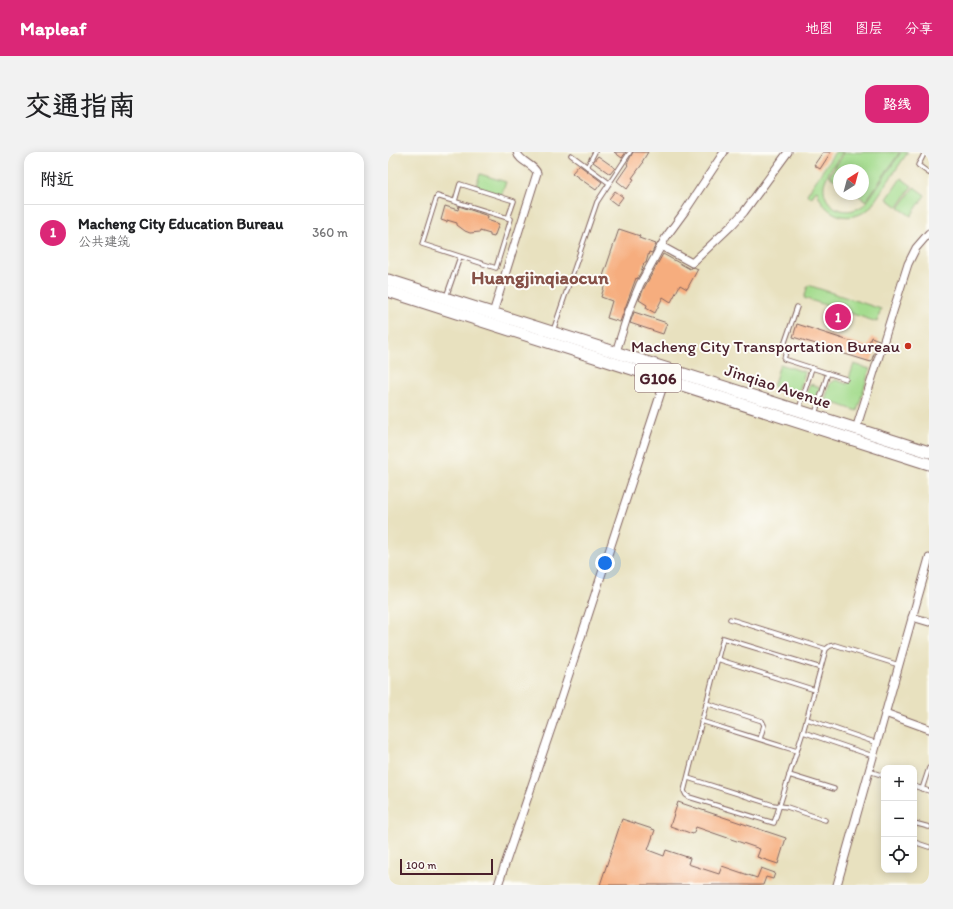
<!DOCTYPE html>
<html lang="zh">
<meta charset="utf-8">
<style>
body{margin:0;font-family:Itim,"LXGW WenKai TC",sans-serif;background:#f2f2f2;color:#202124}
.controls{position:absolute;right:12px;bottom:12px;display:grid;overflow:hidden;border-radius:8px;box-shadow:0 2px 10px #0003}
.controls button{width:36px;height:36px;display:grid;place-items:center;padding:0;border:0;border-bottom:1px solid #e0e0e0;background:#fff;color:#202124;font:20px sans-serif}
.compass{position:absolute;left:445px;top:12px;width:36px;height:36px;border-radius:50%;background:#fff;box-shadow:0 2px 10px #0003;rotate:36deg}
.scale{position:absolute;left:12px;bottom:10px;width:93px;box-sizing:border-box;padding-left:4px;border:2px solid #4a1f2b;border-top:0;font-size:11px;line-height:14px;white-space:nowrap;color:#4a1f2b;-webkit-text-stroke:3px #fdfcf7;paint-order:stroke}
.you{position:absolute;left:217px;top:411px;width:14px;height:14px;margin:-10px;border:3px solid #fff;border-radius:50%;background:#1a73e8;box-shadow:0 0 0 6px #1a73e833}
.badge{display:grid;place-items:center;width:26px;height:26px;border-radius:50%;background:#db2777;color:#fff;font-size:13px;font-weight:700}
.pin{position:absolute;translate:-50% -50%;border:2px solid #fff;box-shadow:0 1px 4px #0006}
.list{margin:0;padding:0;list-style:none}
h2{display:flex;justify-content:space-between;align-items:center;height:52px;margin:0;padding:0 16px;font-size:17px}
h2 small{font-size:13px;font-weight:400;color:#757577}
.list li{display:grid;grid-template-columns:26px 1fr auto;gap:12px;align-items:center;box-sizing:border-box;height:56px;padding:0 16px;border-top:1px solid #e0e0e0}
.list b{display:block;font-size:15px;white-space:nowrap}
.list p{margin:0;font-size:13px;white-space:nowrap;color:#757577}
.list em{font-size:13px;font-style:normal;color:#757577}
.icon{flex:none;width:22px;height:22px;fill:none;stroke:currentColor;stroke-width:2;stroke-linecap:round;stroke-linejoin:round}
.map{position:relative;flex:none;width:541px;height:733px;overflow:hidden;border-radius:12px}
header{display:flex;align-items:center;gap:24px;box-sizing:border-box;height:56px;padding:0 20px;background:#db2777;color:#fff}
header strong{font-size:19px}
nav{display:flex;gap:22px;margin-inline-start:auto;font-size:14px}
.intro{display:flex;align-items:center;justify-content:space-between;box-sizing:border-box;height:96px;padding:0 24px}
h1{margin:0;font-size:28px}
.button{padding:10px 18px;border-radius:12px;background:#db2777;color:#fff;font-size:14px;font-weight:700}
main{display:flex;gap:24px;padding:0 24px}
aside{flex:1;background:#fff;border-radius:12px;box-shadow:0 2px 10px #0003}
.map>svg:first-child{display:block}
.green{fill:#a4dc8e;stroke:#777e5c}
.building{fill:#f6ad7e}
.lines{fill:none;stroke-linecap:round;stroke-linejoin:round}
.service-casing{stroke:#81635f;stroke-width:5.5}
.minor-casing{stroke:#81635f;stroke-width:9}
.trunk-casing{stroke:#81635f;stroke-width:13}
.service{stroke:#fff;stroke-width:3.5}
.minor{stroke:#fff;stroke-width:7}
.trunk{stroke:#fff;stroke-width:11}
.poi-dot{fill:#c8321e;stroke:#fdfcf7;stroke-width:1.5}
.labels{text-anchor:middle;stroke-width:4;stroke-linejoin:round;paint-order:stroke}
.shield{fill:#fdfcf7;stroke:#806168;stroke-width:1}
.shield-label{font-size:16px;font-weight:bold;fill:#4a1f2b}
.poi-label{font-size:17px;fill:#4a1f2b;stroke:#fdfcf7;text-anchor:end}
.street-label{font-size:17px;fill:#4a1f2b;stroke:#fdfcf7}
.quarter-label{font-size:19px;font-weight:bold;fill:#865148;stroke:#fdfcf7}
</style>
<header>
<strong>Mapleaf</strong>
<nav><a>地图</a><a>图层</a><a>分享</a></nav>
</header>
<div class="intro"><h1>交通指南</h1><a class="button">路线</a></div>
<main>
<aside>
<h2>附近<small></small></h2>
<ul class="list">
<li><span class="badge">1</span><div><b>Macheng City Education Bureau</b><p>公共建筑</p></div><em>360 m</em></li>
</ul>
</aside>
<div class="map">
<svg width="541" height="733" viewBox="0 0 541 733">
<rect width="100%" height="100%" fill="#fdfcf7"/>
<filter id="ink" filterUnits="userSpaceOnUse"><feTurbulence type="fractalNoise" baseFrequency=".025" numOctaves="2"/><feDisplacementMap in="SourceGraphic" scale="8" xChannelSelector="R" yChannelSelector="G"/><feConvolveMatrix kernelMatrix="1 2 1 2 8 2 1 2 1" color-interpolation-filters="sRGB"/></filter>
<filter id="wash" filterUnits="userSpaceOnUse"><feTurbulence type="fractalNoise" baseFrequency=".012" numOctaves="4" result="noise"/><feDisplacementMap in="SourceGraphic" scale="16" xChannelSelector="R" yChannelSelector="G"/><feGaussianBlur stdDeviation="0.9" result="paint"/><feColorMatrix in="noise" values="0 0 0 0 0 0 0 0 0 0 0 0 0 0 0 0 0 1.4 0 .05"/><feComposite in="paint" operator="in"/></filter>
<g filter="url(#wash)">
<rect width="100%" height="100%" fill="#e8e1bf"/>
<g class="green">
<path d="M447 0H455C449 9 438 22 436 33 434 57 461 67 478 51L513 0H520L482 56C462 73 435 64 429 38L423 46 419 42Z"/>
<path d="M457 0H512L478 49 468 42H475V18H451V31L441 24Z"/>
<path d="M92 22 118 30 113 43 88 35Z"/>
<path d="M513 26 524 34 510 55 499 47Z"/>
<path d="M526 35 537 43 523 64 511 56Z"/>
<path d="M420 133 493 157 489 170 416 146Z"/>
<path d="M392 212 417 220 410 243 385 235Z"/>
<path d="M466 212 482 217 469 259 437 248 442 231 448 228 459 232Z"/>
<path d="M422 232 432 235 429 246 418 243Z"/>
</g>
<g id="blocks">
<g class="building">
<path d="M226 0H238L234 6Z"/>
<path d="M245 0H260L254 10 255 11 244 26 246 27 239 37 229 29 240 13 239 12Z"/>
<path d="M435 0H443L432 17 426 13Z"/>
<path d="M210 4 227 16 222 22 205 10Z"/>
<path d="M191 13 214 30 208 38 184 21Z"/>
<path d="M227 39 235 45 229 53 221 47Z"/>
<path d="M57 54 70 58 71 54 100 64 99 68 111 72 106 85 102 84V82L92 79V80L82 81 77 79 69 73V71L59 68V70L53 68Z"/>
<path d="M231 77 252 84 251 86 268 92 264 101 261 100 258 111H256L253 120 249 127 248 126 232 170 219 166 224 149 213 145 217 132 213 130Z"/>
<path d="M275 102 302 117V116L306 115 310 117 299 137 292 133 283 150 275 145 267 161 258 156 259 153 251 148 256 136Z"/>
<path d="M246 160 279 171 275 182 242 171Z"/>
<path d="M409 172 480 195 483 185 491 188 483 210 444 198 443 201 430 197 431 193 405 185Z"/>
<path d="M290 650 398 686 390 712 369 705 372 697 308 675 305 682 282 674Z"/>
<path d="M234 667 267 678 260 698 276 704 278 698 302 706 300 712 331 722 334 714 369 726 373 716 387 721 385 727 378 725 375 733H212Z"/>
</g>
</g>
</g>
<g filter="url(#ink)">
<use href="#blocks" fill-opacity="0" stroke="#81635f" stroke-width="1"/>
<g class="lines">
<g class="service-casing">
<g id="service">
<path d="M537 0 533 8 530 13 541 21"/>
<path d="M183 3 221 31"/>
<path d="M199 15 207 0"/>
<path d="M49 44 123 67 108 116 34 92Z"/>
<path d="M67 49 72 32 126 49 120 66"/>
<path d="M58 145 72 105"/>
<path d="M409 155 397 190 399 196 396 207 458 227"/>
<path d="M165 179 209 50 242 0"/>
<path d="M411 257 424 216"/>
<path d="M427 262 440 221"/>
<path d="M342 467 438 497"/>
<path d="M329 507 427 538"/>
<path d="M433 516 335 486 296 639 298 643 301 645 386 671 415 580 438 497 442 494 447 493 511 513"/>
<path d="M318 551 374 569 376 573 372 587"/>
<path d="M419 567 489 591"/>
<path d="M313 569 409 599"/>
<path d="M415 580 485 604"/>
<path d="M481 619 496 624"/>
<path d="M401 623 446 637"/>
<path d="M300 626 385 653 399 655 437 668"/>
<path d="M526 634 541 639"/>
<path d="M534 637 541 616"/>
<path d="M526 671 541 675"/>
<path d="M526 690 541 695"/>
</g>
</g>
<g class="minor-casing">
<g id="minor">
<path d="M273 94 304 111 343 74 356 60 400 0"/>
<path d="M105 161 149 21C146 12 131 10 129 0"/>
<path d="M228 200 241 159 252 132 260 118 278 85 297 59 336 0"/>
<path d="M468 277 520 112 528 96 541 81"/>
<path d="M524 465 541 470"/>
<path d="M497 561 541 577"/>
<path d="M110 733 164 574 277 228"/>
<path d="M449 733 541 406"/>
</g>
</g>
<g class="trunk-casing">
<g id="trunk">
<path d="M0 128 541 300"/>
<path d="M0 139 541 312"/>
</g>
</g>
<use href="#service" class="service"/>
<use href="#minor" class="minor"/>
<use href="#trunk" class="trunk"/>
</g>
</g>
<circle class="poi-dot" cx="520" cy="194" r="4"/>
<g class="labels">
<rect class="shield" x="247" y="212" width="46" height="28" rx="3"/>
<g class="shield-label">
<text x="270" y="232">G106</text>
</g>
<g class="poi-label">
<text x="512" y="200">Macheng City Transportation Bureau</text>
</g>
<g class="street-label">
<text transform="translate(390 234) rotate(18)" y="6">Jinqiao Avenue</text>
</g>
<g class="quarter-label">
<text x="152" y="132">Huangjinqiaocun</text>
</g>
</g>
</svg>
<div class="controls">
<button>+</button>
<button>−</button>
<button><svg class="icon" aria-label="locate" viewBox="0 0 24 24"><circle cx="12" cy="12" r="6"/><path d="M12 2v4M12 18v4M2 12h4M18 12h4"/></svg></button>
</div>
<svg class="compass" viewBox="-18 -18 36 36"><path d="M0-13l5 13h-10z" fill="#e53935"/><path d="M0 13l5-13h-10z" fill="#757577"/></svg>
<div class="scale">100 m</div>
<div class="you"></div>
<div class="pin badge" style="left:450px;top:165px">1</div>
</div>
</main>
